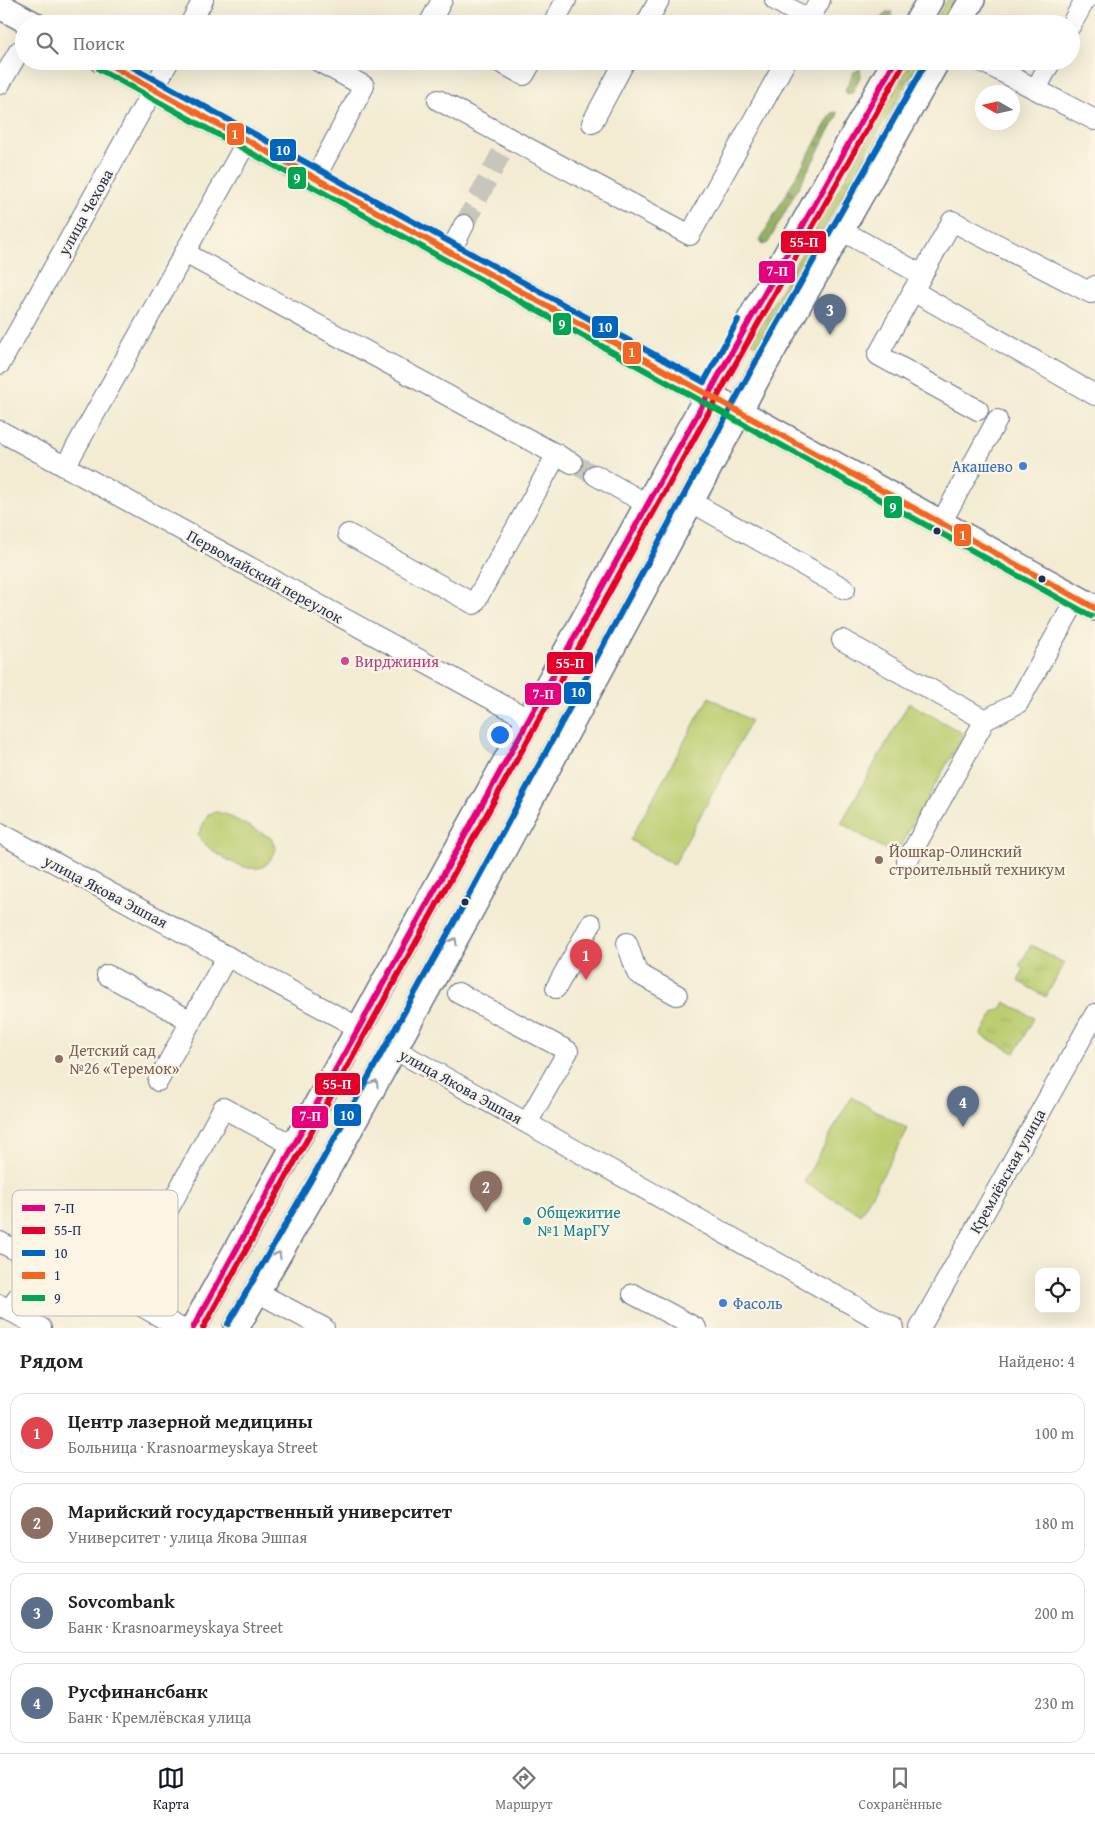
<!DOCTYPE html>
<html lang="ru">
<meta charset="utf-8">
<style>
body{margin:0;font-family:"Gentium Book Plus",serif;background:#f2f2f2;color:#202124}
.controls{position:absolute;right:15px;bottom:15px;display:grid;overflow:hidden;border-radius:10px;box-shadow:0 5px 20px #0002}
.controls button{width:45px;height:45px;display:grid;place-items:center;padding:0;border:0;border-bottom:1px solid #e0e0e0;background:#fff;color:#202124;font:25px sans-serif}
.compass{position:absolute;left:975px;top:85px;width:45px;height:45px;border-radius:50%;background:#fff;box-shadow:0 5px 20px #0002;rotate:279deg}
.you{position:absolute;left:499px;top:734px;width:18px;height:18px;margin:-12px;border:4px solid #fff;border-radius:50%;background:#1a73e8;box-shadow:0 0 0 8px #1a73e833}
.badge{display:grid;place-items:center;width:32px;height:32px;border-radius:50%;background:#111827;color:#fff;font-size:16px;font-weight:700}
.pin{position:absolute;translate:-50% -41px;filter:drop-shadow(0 1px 2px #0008)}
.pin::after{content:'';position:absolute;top:26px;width:18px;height:15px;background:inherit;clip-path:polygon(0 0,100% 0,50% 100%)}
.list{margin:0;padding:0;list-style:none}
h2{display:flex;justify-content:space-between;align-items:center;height:65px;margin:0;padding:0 20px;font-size:21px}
h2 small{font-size:16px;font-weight:400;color:#757577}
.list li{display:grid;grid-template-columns:32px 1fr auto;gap:15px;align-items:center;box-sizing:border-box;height:80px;margin:0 10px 10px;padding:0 10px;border:1px solid #e0e0e0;border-radius:15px}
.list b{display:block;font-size:19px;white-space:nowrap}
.list p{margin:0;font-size:16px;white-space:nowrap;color:#757577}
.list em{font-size:16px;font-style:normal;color:#757577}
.icon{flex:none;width:28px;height:28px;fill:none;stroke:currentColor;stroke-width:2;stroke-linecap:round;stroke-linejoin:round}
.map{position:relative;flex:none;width:1095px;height:1328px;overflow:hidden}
.search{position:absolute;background:#fff;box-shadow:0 5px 20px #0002;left:15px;right:15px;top:15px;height:55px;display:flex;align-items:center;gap:12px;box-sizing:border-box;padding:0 18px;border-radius:28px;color:#757577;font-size:19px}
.sheet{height:425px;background:#fff}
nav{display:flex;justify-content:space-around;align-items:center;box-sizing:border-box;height:70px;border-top:1px solid #e0e0e0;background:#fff;font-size:14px;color:#757577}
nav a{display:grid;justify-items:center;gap:2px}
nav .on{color:#111827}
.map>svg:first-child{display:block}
.grass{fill:url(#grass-tufts);stroke:#6b7e67}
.forest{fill:url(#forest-firs);stroke:#587060}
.park{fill:#bbcd70;stroke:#6b7e67}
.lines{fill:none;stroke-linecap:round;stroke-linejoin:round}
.minor-tunnel{stroke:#c8c6bc;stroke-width:20;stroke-dasharray:20 10;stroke-linecap:butt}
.minor-casing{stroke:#677187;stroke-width:22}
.major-casing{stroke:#677187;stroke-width:28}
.minor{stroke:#fff;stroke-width:20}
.major{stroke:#fff;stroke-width:25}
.bus-1-casing{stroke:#fcf5e5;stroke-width:10}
.bus-2-casing{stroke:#fcf5e5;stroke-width:10}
.bus-3-casing{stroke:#fcf5e5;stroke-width:10}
.bus-4-casing{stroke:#fcf5e5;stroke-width:10}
.bus-5-casing{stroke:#fcf5e5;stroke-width:10}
.bus-1{stroke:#e5007d;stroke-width:6}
.bus-2{stroke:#e4002b;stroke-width:6}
.bus-3{stroke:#0065bd;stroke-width:6}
.bus-4{stroke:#f26522;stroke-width:6}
.bus-5{stroke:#00a651;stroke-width:6}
.oneway{stroke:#8d97ae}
.shop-dot{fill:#3f7fe0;stroke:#fcf5e5;stroke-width:2}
.bus-dot{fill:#1b2f5e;stroke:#fcf5e5;stroke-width:2}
.hotel-dot{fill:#d1479c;stroke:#fcf5e5;stroke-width:2}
.education-dot{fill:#8d6e63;stroke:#fcf5e5;stroke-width:2}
.culture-dot{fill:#0f9aa8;stroke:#fcf5e5;stroke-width:2}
.labels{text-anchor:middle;stroke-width:4.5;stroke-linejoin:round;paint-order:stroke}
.street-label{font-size:16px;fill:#1b2f5e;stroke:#fcf5e5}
.shop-label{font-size:16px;fill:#366cbe;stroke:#fcf5e5;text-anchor:end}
.hotel-label{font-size:16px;fill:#b23c85;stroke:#fcf5e5;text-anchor:start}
.education-label{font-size:16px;fill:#785e54;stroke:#fcf5e5;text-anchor:start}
.culture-label{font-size:16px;fill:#0d838f;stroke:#fcf5e5;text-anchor:start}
.key{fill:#fcf5e5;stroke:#b8babc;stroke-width:1}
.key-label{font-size:14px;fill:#1b2f5e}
.line-badge{stroke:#fcf5e5;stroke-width:2}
.badge-label{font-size:14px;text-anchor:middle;font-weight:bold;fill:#fff}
</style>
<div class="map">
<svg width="1095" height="1328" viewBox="0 0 1095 1328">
<defs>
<pattern id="grass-tufts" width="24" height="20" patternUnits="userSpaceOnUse" patternTransform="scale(1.25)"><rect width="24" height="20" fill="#bbcd70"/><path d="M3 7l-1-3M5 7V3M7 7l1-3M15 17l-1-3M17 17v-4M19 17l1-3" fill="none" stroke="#a0b063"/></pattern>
<pattern id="forest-firs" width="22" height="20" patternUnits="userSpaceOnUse" patternTransform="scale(1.25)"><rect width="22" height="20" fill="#94b062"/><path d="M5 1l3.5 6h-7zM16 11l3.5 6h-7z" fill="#789054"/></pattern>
</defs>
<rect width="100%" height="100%" fill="#fcf5e5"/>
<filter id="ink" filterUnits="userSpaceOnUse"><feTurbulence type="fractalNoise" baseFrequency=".02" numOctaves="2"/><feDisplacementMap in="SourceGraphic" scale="10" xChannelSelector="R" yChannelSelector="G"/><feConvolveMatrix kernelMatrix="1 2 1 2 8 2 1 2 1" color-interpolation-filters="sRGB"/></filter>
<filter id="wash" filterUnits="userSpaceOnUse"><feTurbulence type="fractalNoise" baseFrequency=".0096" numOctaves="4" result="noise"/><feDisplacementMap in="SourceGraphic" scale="20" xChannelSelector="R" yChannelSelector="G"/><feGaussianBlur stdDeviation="1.12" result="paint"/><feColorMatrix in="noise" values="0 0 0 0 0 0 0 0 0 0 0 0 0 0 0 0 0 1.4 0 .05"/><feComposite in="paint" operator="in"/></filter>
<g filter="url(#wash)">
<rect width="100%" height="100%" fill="#f3ecd3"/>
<g class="grass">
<path d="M947 0H954L940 24H933Z"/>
<path d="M912 61H919L757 345 751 342Z"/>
<path d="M1031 945 1064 963 1046 997 1018 981 1024 969 1019 966Z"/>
<path d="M1005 1002 1034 1018 1015 1053 981 1035 994 1012 1001 1009Z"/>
</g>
<g class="forest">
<path d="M886 12H892L889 24H879Z"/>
<path d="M860 69 861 75 852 93 847 94 845 90 854 72Z"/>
<path d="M837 112V117L768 243 762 245 760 240 832 113Z"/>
</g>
<g class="park">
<path d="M709 697 751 721 674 865 630 840Z"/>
<path d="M909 703 964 734 895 855 841 823Z"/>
<path d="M216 812 225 814 271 838 276 849C273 855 269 864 262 867 245 875 205 849 198 835L208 814Z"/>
<path d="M851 1097 908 1129 861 1214 804 1182Z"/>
</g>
</g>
<g filter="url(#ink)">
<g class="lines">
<g class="minor-tunnel">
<path d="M464 225 509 138"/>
<path d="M572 463 595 475"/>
</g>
<g class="minor-casing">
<g id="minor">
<path d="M775 0 816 24"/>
<path d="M190 24 203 0"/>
<path d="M429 24 442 0"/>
<path d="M553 24 566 0"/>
<path d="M646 24 659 0"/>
<path d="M807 24 820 0"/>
<path d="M1071 25 1085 0"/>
<path d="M498 61 524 75 532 61"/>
<path d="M981 61 1095 120"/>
<path d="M0 84 19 51"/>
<path d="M1036 89 1051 61"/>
<path d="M438 100 690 235 786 61"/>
<path d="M592 123 625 61"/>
<path d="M315 178 364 86 318 61"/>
<path d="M841 230 922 275 878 355 978 410"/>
<path d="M450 252 464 225"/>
<path d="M185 253 572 463"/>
<path d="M922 275 952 221 1091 293 1095 286"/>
<path d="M913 291 1095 395"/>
<path d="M0 364 169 61"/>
<path d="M0 431 530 720"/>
<path d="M65 467 247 141"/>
<path d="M595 475 647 504"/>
<path d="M690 501 845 589"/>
<path d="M941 523 997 420"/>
<path d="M348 534 474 604 557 454"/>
<path d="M842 640 985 720 1018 703 1077 598"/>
<path d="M0 833 359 1028"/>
<path d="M907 861 985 720"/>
<path d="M627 943 637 973 677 995"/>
<path d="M107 975 191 1021"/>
<path d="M556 988 591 924"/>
<path d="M458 993 568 1051 527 1123"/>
<path d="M394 1049 894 1328"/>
<path d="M158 1081 227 956"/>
<path d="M0 1242 38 1262 10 1311"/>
<path d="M38 1262 59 1261 122 1295 223 1108 294 1146"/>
<path d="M257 1292 324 1328"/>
<path d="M633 1294 696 1328"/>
<path d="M122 1295 180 1328"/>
<path d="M0 1305 41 1328"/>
<path d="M920 1328 1095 1014"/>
</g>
</g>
<g class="major-casing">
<g id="major">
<path d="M0 6 33 24"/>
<path d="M916 24 930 0"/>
<path d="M958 24 972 0"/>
<path d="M103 61 1095 608"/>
<path d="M193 1328C428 906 657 481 895 61"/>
<path d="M236 1328 331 1163 470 912 762 369 937 61"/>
</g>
</g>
<use href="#minor" class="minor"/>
<use href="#major" class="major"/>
<g class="bus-1-casing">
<path id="bus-1" d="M193 1328 718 377 895 61"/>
</g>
<g class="bus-2-casing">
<path id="bus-2" d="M203 1328 726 381 903 65"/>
</g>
<g class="bus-3-casing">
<g id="bus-3">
<path d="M122 61 704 382 738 320"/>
<path d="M228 1324 323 1159 462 908 754 365 927 61"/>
</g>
</g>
<g class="bus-4-casing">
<path id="bus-4" d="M103 61 1095 608"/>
</g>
<g class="bus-5-casing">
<path id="bus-5" d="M99 69 1091 616"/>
</g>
<use href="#bus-1" class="bus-1"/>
<use href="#bus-2" class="bus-2"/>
<use href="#bus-3" class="bus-3"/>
<use href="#bus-4" class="bus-4"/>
<use href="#bus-5" class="bus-5"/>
</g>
<defs><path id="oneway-chevron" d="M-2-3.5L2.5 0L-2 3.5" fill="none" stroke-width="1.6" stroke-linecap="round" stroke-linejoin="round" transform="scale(1.25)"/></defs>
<g class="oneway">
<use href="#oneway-chevron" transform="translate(454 941) rotate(-61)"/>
<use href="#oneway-chevron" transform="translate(375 1083) rotate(-61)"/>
<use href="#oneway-chevron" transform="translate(278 1255) rotate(-60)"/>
</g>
</g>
<g class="shop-dot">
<circle cx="1023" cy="466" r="5"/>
<circle cx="723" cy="1303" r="5"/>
</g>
<g class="bus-dot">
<circle cx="937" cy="531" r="4.5"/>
<circle cx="1042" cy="579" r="4.5"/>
<circle cx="465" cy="902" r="4.5"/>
</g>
<circle class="hotel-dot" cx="345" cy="661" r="5"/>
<g class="education-dot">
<circle cx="879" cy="860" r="5"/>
<circle cx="59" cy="1059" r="5"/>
</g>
<circle class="culture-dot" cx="527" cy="1221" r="5"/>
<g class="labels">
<g class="street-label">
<text transform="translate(85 212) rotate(-61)" y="6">улица Чехова</text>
<text transform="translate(265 576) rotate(29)" y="6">Первомайский переулок</text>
<text transform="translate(106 891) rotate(28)" y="6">улица Якова Эшпая</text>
<text transform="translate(461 1086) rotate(29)" y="6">улица Якова Эшпая</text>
<text transform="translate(1007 1171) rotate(-61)" y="6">Кремлёвская улица</text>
</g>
<g class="shop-label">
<text x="1013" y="472">Акашево</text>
<text x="733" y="1309" text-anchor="start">Фасоль</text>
</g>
<g class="hotel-label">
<text x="355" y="667">Вирджиния</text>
</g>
<g class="education-label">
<text x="889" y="857">Йошкар-Олинский<tspan x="889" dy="18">строительный техникум</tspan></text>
<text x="69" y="1056">Детский сад<tspan x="69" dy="18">№26 «Теремок»</tspan></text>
</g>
<g class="culture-label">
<text x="537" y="1218">Общежитие<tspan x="537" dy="18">№1 МарГУ</tspan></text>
</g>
</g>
<rect x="12" y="1190" width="166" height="126" rx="8" class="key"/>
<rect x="22" y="1205" width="23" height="6" fill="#e5007d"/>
<rect x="22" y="1227" width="23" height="7" fill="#e4002b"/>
<rect x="22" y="1250" width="23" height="6" fill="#0065bd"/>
<rect x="22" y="1272" width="23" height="7" fill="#f26522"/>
<rect x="22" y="1295" width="23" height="6" fill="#00a651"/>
<g class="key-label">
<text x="54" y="1213">7-П</text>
<text x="54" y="1235">55-П</text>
<text x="54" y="1258">10</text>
<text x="54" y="1280">1</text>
<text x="54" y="1303">9</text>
</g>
<g class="line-badge">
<rect x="226" y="122" width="19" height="24" rx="5" fill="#f26522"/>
<rect x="269" y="138" width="28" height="24" rx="5" fill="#0065bd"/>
<rect x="287" y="166" width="20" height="24" rx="5" fill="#00a651"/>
<rect x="780" y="230" width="47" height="24" rx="5" fill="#e4002b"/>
<rect x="758" y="260" width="38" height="24" rx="5" fill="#e5007d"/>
<rect x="552" y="312" width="20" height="24" rx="5" fill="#00a651"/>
<rect x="591" y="315" width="28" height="24" rx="5" fill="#0065bd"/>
<rect x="622" y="341" width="20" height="24" rx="5" fill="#f26522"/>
<rect x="883" y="495" width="20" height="24" rx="5" fill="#00a651"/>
<rect x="953" y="523" width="19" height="24" rx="5" fill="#f26522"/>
<rect x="546" y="651" width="48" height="24" rx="5" fill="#e4002b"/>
<rect x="563" y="681" width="29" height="24" rx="5" fill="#0065bd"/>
<rect x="524" y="682" width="38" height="24" rx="5" fill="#e5007d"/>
<rect x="314" y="1072" width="47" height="24" rx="5" fill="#e4002b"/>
<rect x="333" y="1103" width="29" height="24" rx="5" fill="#0065bd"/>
<rect x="291" y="1105" width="38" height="24" rx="5" fill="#e5007d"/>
</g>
<g class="badge-label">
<text x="235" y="139">1</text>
<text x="283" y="155">10</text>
<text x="297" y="183">9</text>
<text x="804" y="247">55-П</text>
<text x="777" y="276">7-П</text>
<text x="562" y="329">9</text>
<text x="605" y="332">10</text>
<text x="632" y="357">1</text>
<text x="893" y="512">9</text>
<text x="963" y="540">1</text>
<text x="570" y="668">55-П</text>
<text x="578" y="697">10</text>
<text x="543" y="699">7-П</text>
<text x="337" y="1089">55-П</text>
<text x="347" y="1120">10</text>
<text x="310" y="1121">7-П</text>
</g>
</svg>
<div class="controls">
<button><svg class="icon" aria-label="locate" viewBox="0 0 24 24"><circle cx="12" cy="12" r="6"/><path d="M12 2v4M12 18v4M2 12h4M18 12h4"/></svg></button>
</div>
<svg class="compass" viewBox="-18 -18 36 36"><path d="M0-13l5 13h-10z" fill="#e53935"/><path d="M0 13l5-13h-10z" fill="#757577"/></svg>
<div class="you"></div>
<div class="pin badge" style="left:586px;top:980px;background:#e0444e">1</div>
<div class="pin badge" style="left:486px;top:1212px;background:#8d6e63">2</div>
<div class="pin badge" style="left:830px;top:335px;background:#5c6f8a">3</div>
<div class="pin badge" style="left:963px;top:1127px;background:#5c6f8a">4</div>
<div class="search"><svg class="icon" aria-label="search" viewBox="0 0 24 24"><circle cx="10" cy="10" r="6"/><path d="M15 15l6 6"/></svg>Поиск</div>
</div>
<section class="sheet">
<h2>Рядом<small>Найдено: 4</small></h2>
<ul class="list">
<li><span class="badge" style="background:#e0444e">1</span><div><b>Центр лазерной медицины</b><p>Больница · Krasnoarmeyskaya Street</p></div><em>100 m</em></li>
<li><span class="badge" style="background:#8d6e63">2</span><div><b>Марийский государственный университет</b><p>Университет · улица Якова Эшпая</p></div><em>180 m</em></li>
<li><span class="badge" style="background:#5c6f8a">3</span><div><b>Sovcombank</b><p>Банк · Krasnoarmeyskaya Street</p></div><em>200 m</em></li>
<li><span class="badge" style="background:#5c6f8a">4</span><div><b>Русфинансбанк</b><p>Банк · Кремлёвская улица</p></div><em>230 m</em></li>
</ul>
</section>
<nav>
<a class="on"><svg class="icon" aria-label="map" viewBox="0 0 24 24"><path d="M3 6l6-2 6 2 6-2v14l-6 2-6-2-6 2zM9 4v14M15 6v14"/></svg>Карта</a>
<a><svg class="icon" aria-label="directions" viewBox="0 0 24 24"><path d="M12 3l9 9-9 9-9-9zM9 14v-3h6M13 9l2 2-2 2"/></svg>Маршрут</a>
<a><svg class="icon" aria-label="saved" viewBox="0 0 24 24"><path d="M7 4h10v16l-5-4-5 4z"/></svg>Сохранённые</a>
</nav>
